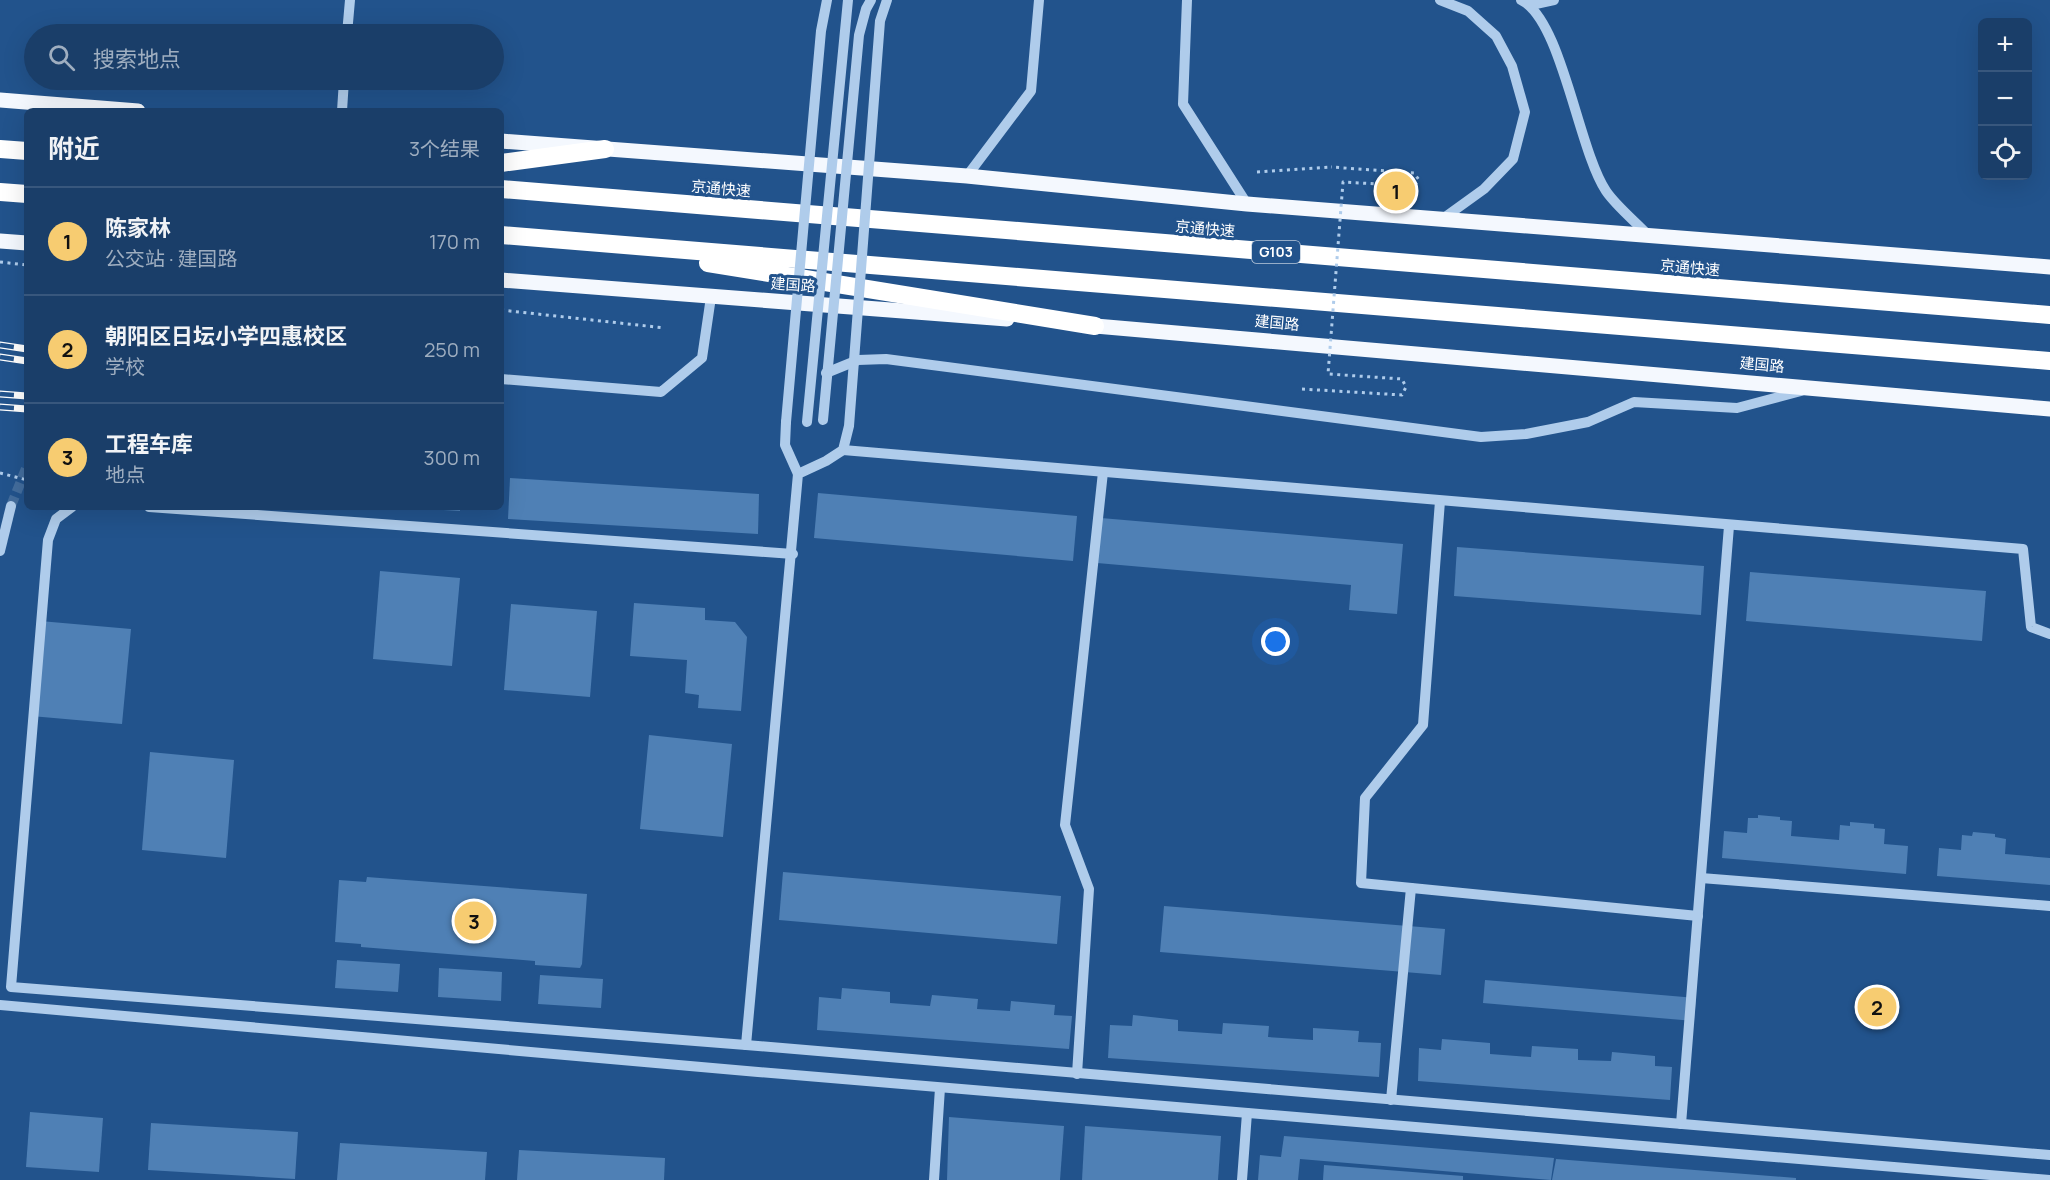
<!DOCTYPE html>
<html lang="zh">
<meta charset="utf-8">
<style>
body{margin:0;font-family:Manrope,"Noto Sans SC",sans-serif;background:#23456f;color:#f1f3f6}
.controls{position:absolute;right:18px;top:18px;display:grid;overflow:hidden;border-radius:9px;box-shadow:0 6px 24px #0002}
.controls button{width:54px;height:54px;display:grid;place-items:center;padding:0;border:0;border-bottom:2px solid #38577d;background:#1a3e69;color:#f1f3f6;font:30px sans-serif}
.you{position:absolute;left:1276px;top:642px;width:21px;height:21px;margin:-15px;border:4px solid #fff;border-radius:50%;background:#1a73e8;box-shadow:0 0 0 9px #1a73e833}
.badge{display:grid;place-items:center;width:39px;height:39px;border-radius:50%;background:#f7cc71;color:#111;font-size:20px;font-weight:700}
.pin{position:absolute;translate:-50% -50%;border:3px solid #fff;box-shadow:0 2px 6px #0006}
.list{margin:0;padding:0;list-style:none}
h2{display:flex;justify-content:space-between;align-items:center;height:78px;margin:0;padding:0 24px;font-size:26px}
h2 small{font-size:20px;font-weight:400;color:#9faec0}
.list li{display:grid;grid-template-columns:39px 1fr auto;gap:18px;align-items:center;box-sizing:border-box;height:108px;padding:0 24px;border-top:2px solid #38577d}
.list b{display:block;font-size:22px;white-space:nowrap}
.list p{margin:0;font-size:20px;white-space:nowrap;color:#9faec0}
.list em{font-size:20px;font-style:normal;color:#9faec0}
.icon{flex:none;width:33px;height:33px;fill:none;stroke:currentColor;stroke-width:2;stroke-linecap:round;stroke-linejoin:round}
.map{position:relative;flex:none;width:2050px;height:1180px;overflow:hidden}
.search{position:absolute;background:#1a3e69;box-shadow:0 6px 24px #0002;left:24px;top:24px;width:480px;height:66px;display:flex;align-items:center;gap:15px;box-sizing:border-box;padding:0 21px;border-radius:33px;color:#9faec0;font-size:22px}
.panel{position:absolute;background:#1a3e69;box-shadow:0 6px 24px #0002;left:24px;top:108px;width:480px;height:402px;border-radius:9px}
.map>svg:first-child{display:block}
.building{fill:#4f80b5}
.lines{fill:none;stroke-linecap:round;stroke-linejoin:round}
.minor-tunnel{stroke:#436d9d;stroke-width:10;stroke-dasharray:10 5;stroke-linecap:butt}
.path{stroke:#afcceb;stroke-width:3;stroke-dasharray:3 4.5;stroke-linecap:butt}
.minor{stroke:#afcceb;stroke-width:10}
.major{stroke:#f4f8fe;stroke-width:15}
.highway{stroke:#fff;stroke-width:18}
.rail-casing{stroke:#fff;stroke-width:7}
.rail{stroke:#22538c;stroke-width:4.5;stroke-dasharray:14;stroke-linecap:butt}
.path-bridge{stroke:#afcceb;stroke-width:3;stroke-dasharray:3 4.5;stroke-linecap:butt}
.minor-bridge{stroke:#afcceb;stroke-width:10}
.labels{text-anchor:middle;stroke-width:6;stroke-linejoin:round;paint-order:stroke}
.shield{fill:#22538c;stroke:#bdcbdc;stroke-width:1.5}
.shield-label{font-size:14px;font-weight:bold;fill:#fff}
.street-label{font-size:15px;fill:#fff;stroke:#22538c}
</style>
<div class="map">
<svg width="2050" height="1180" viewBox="0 0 2050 1180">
<rect width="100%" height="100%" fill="#22538c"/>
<g class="building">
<path d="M510 478 759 494 758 534 508 519Z"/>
<path d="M818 493 1077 516 1073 561 814 538Z"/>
<path d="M427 507H460V511L427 509Z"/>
<path d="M1101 518 1403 544 1397 614 1349 610 1351 585 1097 563Z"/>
<path d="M1457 547 1704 566 1701 615 1454 596Z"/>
<path d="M380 571 460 578 452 666 373 659Z"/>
<path d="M1750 572 1986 591 1982 641 1746 621Z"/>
<path d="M634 603 705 608V620L735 622 747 637 741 711 698 708 699 695 685 693 687 660 630 656Z"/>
<path d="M511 604 597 611 590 697 504 690Z"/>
<path d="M40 621 131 629 122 724 31 716Z"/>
<path d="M649 735 732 744 723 837 640 829Z"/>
<path d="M150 752 234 760 226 858 142 850Z"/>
<path d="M1758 815 1780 817V820L1792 821 1791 836 1839 840 1840 825 1850 826V822L1874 824V828L1885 829 1884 844 1908 846 1906 874 1722 858 1724 831 1747 833 1748 818H1758Z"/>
<path d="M1973 832 1995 834V837L2006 839 2005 854 2050 858V885L1937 876 1939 848 1961 850 1962 835 1972 836Z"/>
<path d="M783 872 1061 896 1057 944 779 920Z"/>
<path d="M367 877 587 894 582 964 580 968 535 965V961L361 947V944L335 942 339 880 366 882Z"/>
<path d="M1164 906 1445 929 1441 975 1160 952Z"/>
<path d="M337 960 400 964 398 992 335 988Z"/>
<path d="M439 968 502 972 501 1001 438 997Z"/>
<path d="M540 975 603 979 601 1008 538 1004Z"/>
<path d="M1485 980 1696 998 1694 1021 1483 1003Z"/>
<path d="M842 988 890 992V1003L930 1006 932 995 978 999 977 1009 1010 1011 1011 1001 1055 1005 1054 1015 1072 1016 1069 1049 817 1030 819 997 841 999Z"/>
<path d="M1133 1015 1178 1020V1031L1222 1034 1223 1023 1269 1026 1268 1037 1313 1040V1028L1359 1031 1358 1042 1381 1043 1379 1077 1108 1058 1110 1025 1132 1026Z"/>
<path d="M1442 1039 1490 1043V1054L1531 1057 1532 1046 1578 1049V1060L1611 1061 1612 1052 1655 1056V1066L1672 1067 1670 1100 1418 1081 1419 1048 1441 1050Z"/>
<path d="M30 1112 103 1118 99 1172 26 1167Z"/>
<path d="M949 1117 1064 1126 1060 1180H947Z"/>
<path d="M151 1123 298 1132 295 1179 148 1170Z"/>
<path d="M1085 1126 1221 1136 1218 1180H1082Z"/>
<path d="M1284 1136 1554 1158 1551 1180 1300 1159 1298 1180H1258L1260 1155 1281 1157Z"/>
<path d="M340 1143 487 1152 485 1180H337Z"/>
<path d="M519 1150 665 1158 664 1180H517Z"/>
<path d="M1556 1159 1796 1178V1180H1552Z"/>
<path d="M1324 1165 1463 1176V1180H1323Z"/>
</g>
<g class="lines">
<path class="minor-tunnel" d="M11 506 27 466"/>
<g class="path">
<path d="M1257 172 1331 167"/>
<path d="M0 262 27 265"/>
<path d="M501 310 665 328"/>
</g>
<g class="minor">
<path d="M1187 0 1183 104 1247 204"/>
<path d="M1440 0 1468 11 1496 36 1512 66 1525 112 1513 159 1484 189 1441 220"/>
<path d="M1521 0C1562 20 1578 149 1606 191 1617 207 1635 221 1648 235"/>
<path d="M1531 5 1554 0"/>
<path d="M347 34 350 0"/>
<path d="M342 111 344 80"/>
<path d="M967 176 1031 91 1039 0"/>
<path d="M826 373 858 360 886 359 1481 437 1526 434 1588 422 1634 402 1737 408 1801 391"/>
<path d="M501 379 661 392 702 358 711 297"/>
<path d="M786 422 785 445 798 474"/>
<path d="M72 507 56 519 48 540 11 987 746 1045 2050 1155"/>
<path d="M149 507 793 554"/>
<path d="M0 551 11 506"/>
<path d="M1701 878 2050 906"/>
<path d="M0 1005 758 1072 2050 1180"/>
<path d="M1391 1100 1411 888"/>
<path d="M934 1180 940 1088"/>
<path d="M1242 1180 1247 1113"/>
</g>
<g class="major">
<path d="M0 100 138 111"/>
<path d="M501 141 967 176 1247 204 2050 267"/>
<path d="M0 241 27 243"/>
<path d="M501 280 1007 319"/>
<path d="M1084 325 2050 409"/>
</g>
<g class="highway">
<path d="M0 149 27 151"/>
<path d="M501 163 605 149"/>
<path d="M501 189 2050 315"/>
<path d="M0 192 27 194"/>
<path d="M501 235 2050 361"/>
<path d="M708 263 1095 326"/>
</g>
<g class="rail-casing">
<g id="rail">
<path d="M0 345 27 349"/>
<path d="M0 357 27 361"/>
<path d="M0 394 27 396"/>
<path d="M0 407 27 409"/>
</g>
</g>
<use href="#rail" class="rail"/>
<g class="path-bridge">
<path d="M1302 389 1402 395 1406 387 1402 379 1328 374 1343 182 1414 186 1419 180 1414 173 1331 167"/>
<path d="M0 473 27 480"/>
</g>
<g class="minor-bridge">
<path d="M823 420 859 35 866 9 871 0"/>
<path d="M786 422 821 31 827 0"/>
<path d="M807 422 848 0"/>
<path d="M843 450 2023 549 2031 627 2050 634"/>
<path d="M1440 501 1423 725 1365 798 1361 883 1698 916"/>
<path d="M746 1045 798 474 826 461 843 450 849 426 880 21 887 0"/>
<path d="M1077 1074 1089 889 1065 825 1103 472"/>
<path d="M1681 1124 1729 526"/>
</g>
</g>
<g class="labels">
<rect class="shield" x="1252" y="241" width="48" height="22" rx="4.5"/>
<g class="shield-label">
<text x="1276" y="257">G103</text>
</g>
<g class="street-label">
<text transform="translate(721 189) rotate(5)" y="5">京通快速</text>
<text transform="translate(1205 229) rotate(5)" y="5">京通快速</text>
<text transform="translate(1690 268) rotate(5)" y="5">京通快速</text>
<text transform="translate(793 285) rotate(4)" y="5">建国路</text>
<text transform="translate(1277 323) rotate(5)" y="5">建国路</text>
<text transform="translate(1762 365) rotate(5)" y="5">建国路</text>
</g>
</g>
</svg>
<div class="controls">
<button>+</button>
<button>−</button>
<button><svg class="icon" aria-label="locate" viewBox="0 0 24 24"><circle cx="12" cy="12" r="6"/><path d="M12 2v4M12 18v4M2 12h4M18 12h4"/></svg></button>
</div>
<div class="you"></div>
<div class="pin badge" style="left:1396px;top:191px">1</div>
<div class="pin badge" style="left:1877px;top:1007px">2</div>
<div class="pin badge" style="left:474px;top:921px">3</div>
<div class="search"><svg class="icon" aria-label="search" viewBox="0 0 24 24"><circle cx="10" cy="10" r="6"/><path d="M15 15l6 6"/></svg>搜索地点</div>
<section class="panel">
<h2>附近<small>3个结果</small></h2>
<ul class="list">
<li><span class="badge">1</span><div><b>陈家林</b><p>公交站 · 建国路</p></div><em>170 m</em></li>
<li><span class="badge">2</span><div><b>朝阳区日坛小学四惠校区</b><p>学校</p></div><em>250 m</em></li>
<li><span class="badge">3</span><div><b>工程车库</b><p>地点</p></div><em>300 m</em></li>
</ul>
</section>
</div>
